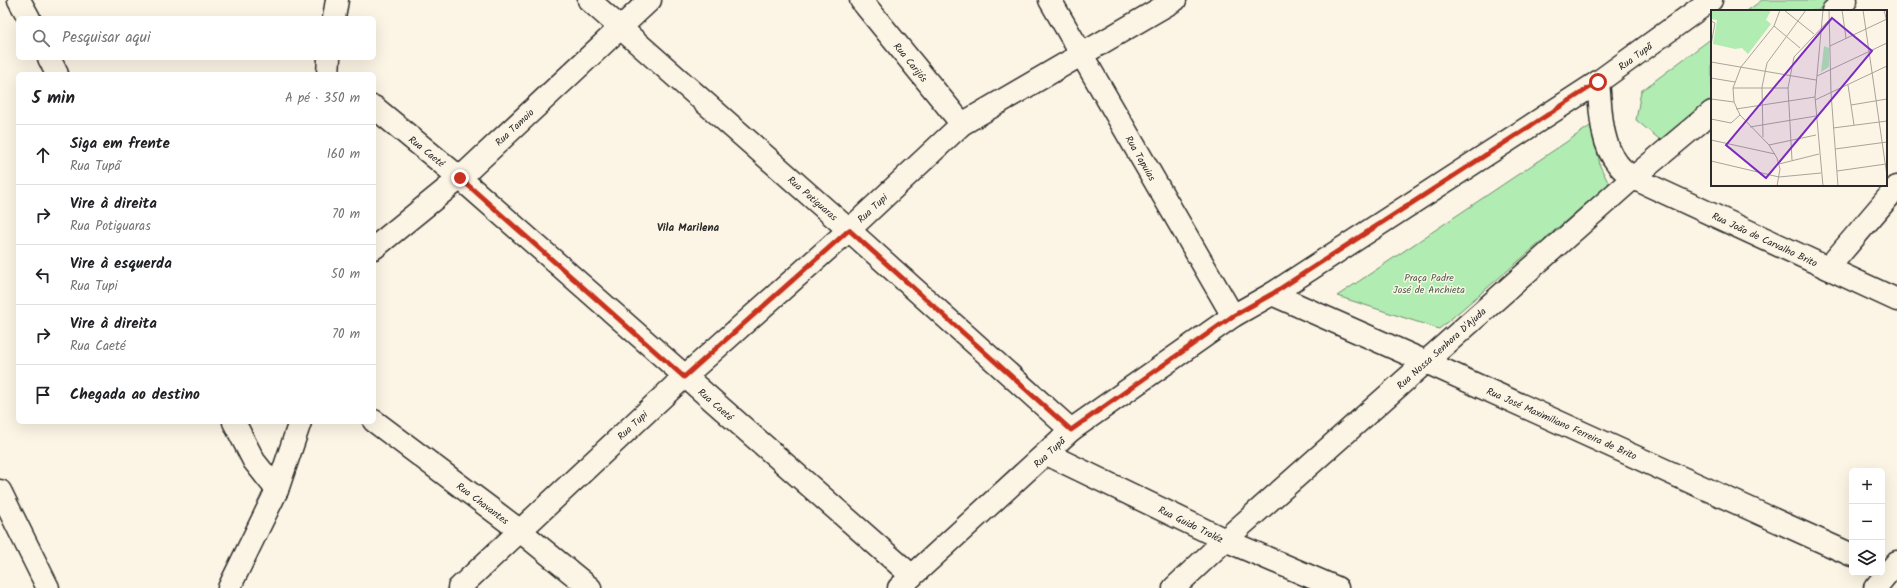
<!DOCTYPE html>
<html lang="pt">
<meta charset="utf-8">
<style>
body{margin:0;font-family:Kalam,sans-serif;background:#f2f2f2;color:#202124}
.controls{position:absolute;right:12px;bottom:12px;display:grid;overflow:hidden;border-radius:6px;box-shadow:0 4px 16px #0002}
.controls button{width:36px;height:36px;display:grid;place-items:center;padding:0;border:0;border-bottom:1px solid #e0e0e0;background:#fff;color:#202124;font:20px sans-serif}
.stop{position:absolute;width:12px;height:12px;margin:-9px;border:3px solid #c8321e;border-radius:50%;background:#fff}
.stop.end{background:#c8321e;border-color:#fff;box-shadow:0 1px 4px #0008}
.list{margin:0;padding:0;list-style:none}
h2{display:flex;justify-content:space-between;align-items:center;height:52px;margin:0;padding:0 16px;font-size:17px}
h2 small{font-size:13px;font-weight:400;color:#757577}
.list li{display:grid;grid-template-columns:26px 1fr auto;gap:12px;align-items:center;box-sizing:border-box;height:60px;padding:0 16px;border-top:1px solid #e0e0e0}
.list b{display:block;font-size:15px;white-space:nowrap}
.list p{margin:0;font-size:13px;white-space:nowrap;color:#757577}
.list em{font-size:13px;font-style:normal;color:#757577}
.icon{flex:none;width:22px;height:22px;fill:none;stroke:currentColor;stroke-width:2;stroke-linecap:round;stroke-linejoin:round}
.map{position:relative;flex:none;width:1897px;height:588px;overflow:hidden}
.search{position:absolute;background:#fff;box-shadow:0 4px 16px #0002;left:16px;top:16px;width:360px;height:44px;display:flex;align-items:center;gap:10px;box-sizing:border-box;padding:0 14px;border-radius:6px;color:#757577;font-size:15px}
.panel{position:absolute;background:#fff;box-shadow:0 4px 16px #0002;left:16px;top:72px;width:360px;height:352px;border-radius:6px}
.map>svg:first-child{display:block}
.green{fill:#b1ecb2;stroke:#6e8c6e}
.lines{fill:none;stroke-linecap:round;stroke-linejoin:round}
.minor-casing{stroke:#2b2b2b;stroke-width:25}
.tertiary-casing{stroke:#2b2b2b;stroke-width:25}
.minor{stroke:#fcf5e5;stroke-width:22}
.tertiary{stroke:#fcf5e5;stroke-width:22}
.route{stroke:#c8321e;stroke-width:5}
.labels{text-anchor:middle;stroke-width:3;stroke-linejoin:round;paint-order:stroke}
.street-label{font-size:10px;fill:#2b2b2b;stroke:#fcf5e5}
.park-label{font-size:10px;fill:#4c5b4d;stroke:#fcf5e5}
.neighbourhood-label{font-size:11px;font-weight:bold;fill:#2b2b2b;stroke:#fcf5e5}
.inset-road{fill:none;stroke:#a8a49b;stroke-width:1}
.view{fill:#7b2cbf;fill-opacity:0.15;stroke:#7b2cbf;stroke-width:2}
.inset-edge{fill:none;stroke:#2b2b2b;stroke-width:2}
</style>
<div class="map">
<svg width="1897" height="588" viewBox="0 0 1897 588">
<rect width="100%" height="100%" fill="#fcf5e5"/>
<filter id="ink" filterUnits="userSpaceOnUse"><feTurbulence type="fractalNoise" baseFrequency=".025" numOctaves="2"/><feDisplacementMap in="SourceGraphic" scale="8" xChannelSelector="R" yChannelSelector="G"/><feConvolveMatrix kernelMatrix="1 2 1 2 8 2 1 2 1" color-interpolation-filters="sRGB"/></filter>
<g filter="url(#ink)">
<g class="green">
<path d="M1762 0H1830L1817 11H1747Z"/>
<path d="M1712 38V102L1664 143 1636 120 1641 91Z"/>
<path d="M1593 124 1600 166 1609 184 1439 329 1337 296Z"/>
</g>
<g class="lines">
<g class="minor-casing">
<g id="minor">
<path d="M19 0 29 18"/>
<path d="M589 0 849 230 1071 430"/>
<path d="M861 0 962 124"/>
<path d="M1050 0 1233 316"/>
<path d="M49 58 57 74"/>
<path d="M374 107 460 178 912 576"/>
<path d="M374 248 460 178 650 0"/>
<path d="M1828 268 1897 187"/>
<path d="M1272 294 1426 362 1852 555"/>
<path d="M374 421 519 530 590 588"/>
<path d="M234 422 254 461 277 490"/>
<path d="M1047 454 1225 540 1337 588"/>
<path d="M459 588 684 377 849 230 962 124 1175 0"/>
<path d="M899 588 1071 430 1233 316 1272 294 1598 82 1711 0"/>
<path d="M1875 588 1897 562"/>
</g>
</g>
<g class="tertiary-casing">
<g id="tertiary">
<path d="M1833 11 1846 0"/>
<path d="M334 18 337 0"/>
<path d="M328 74 329 58"/>
<path d="M1598 82C1601 108 1600 142 1617 163 1621 169 1628 174 1633 178L1897 300"/>
<path d="M0 491 48 588"/>
<path d="M229 588 277 490 300 422"/>
<path d="M1174 588 1225 540 1633 178 1712 112"/>
</g>
</g>
<use href="#minor" class="minor"/>
<use href="#tertiary" class="tertiary"/>
</g>
</g>
<g class="lines" filter="url(#ink)">
<path class="route" d="M460 178 684 377 849 230 1071 430 1233 316 1272 294 1598 82"/>
</g>
<g class="labels">
<g class="street-label">
<text transform="translate(1635 56) rotate(-36)" y="4">Rua Tupã</text>
<text transform="translate(911 62) rotate(51)" y="4">Rua Carijós</text>
<text transform="translate(514 127) rotate(-43)" y="4">Rua Tamoio</text>
<text transform="translate(427 151) rotate(39)" y="4">Rua Caeté</text>
<text transform="translate(1141 158) rotate(60)" y="4">Rua Tapuias</text>
<text transform="translate(813 198) rotate(41)" y="4">Rua Potiguaras</text>
<text transform="translate(872 208) rotate(-43)" y="4">Rua Tupi</text>
<text transform="translate(1765 239) rotate(25)" y="4">Rua João de Carvalho Brito</text>
<text transform="translate(1441 348) rotate(-42)" y="4">Rua Nossa Senhora D'Ajuda</text>
<text transform="translate(716 404) rotate(41)" y="4">Rua Caeté</text>
<text transform="translate(1562 423) rotate(24)" y="4">Rua José Maximiliano Ferreira de Brito</text>
<text transform="translate(632 425) rotate(-43)" y="4">Rua Tupi</text>
<text transform="translate(1049 452) rotate(-43)" y="4">Rua Tupã</text>
<text transform="translate(483 503) rotate(37)" y="4">Rua Chavantes</text>
<text transform="translate(1191 524) rotate(26)" y="4">Rua Guido Troléz</text>
</g>
<g class="park-label">
<text x="1429" y="281">Praça Padre<tspan x="1429" dy="12">José de Anchieta</tspan></text>
</g>
<g class="neighbourhood-label">
<text x="688" y="231">Vila Marilena</text>
</g>
</g>
<g transform="translate(1711 10)">
<rect width="176" height="176" fill="#fcf5e5"/>
<path d="M0 0H60L55 10 60 14 37 44 31 38 24 39 2 34 6 10 0 9ZM113 36 118 38V57L110 62Z" fill="#b1ecb2"/>
<path class="inset-road" d="M73 0 103 24M118 0 120 83 127 176M131 0 135 28M152 0 176 166M173 0 176 12M0 11 4 13 0 35M63 16 89 38M119 36 176 9M0 52 105 70M106 66 176 33M0 68 24 72M137 75 143 115M22 78H77M0 89 23 92M104 90 176 56M140 95 176 89M25 99 104 87M0 109 20 113 29 105M39 117 105 106M122 118 176 111M52 127 51 77 56 53 95 0M0 130 64 144M58 135 105 125M124 139 176 132M81 150 77 78 83 47 119 9M0 151 68 167 110 163M68 154 108 144M126 161 175 154M66 176 69 159 66 148 58 135 29 105 23 92 22 78 30 57 63 16 69 0M112 176 104 87 112 0"/>
<path class="view" d="M121 8 161 41 55 168 15 135Z"/>
<rect width="176" height="176" class="inset-edge"/>
</g>
</svg>
<div class="controls">
<button>+</button>
<button>−</button>
<button><svg class="icon" aria-label="layers" viewBox="0 0 24 24"><path d="M12 4l9 5-9 5-9-5zM3 14l9 5 9-5"/></svg></button>
</div>
<div class="stop" style="left:1598px;top:82px"></div>
<div class="stop end" style="left:460px;top:178px"></div>
<div class="search"><svg class="icon" aria-label="search" viewBox="0 0 24 24"><circle cx="10" cy="10" r="6"/><path d="M15 15l6 6"/></svg>Pesquisar aqui</div>
<section class="panel">
<h2>5 min<small>A pé · 350 m</small></h2>
<ul class="list">
<li><svg class="icon" aria-label="ahead" viewBox="0 0 24 24"><path d="M12 20V5M6 11l6-6 6 6"/></svg><div><b>Siga em frente</b><p>Rua Tupã</p></div><em>160 m</em></li>
<li><svg class="icon" aria-label="right" viewBox="0 0 24 24"><path d="M7 20v-9h11M14 6l5 5-5 5"/></svg><div><b>Vire à direita</b><p>Rua Potiguaras</p></div><em>70 m</em></li>
<li><svg class="icon" aria-label="left" viewBox="0 0 24 24"><path d="M17 20v-9H6M10 6l-5 5 5 5"/></svg><div><b>Vire à esquerda</b><p>Rua Tupi</p></div><em>50 m</em></li>
<li><svg class="icon" aria-label="right" viewBox="0 0 24 24"><path d="M7 20v-9h11M14 6l5 5-5 5"/></svg><div><b>Vire à direita</b><p>Rua Caeté</p></div><em>70 m</em></li>
<li><svg class="icon" aria-label="arrive" viewBox="0 0 24 24"><path d="M6 21V4h12l-3 4 3 4H6"/></svg><div><b>Chegada ao destino</b></div></li>
</ul>
</section>
</div>
